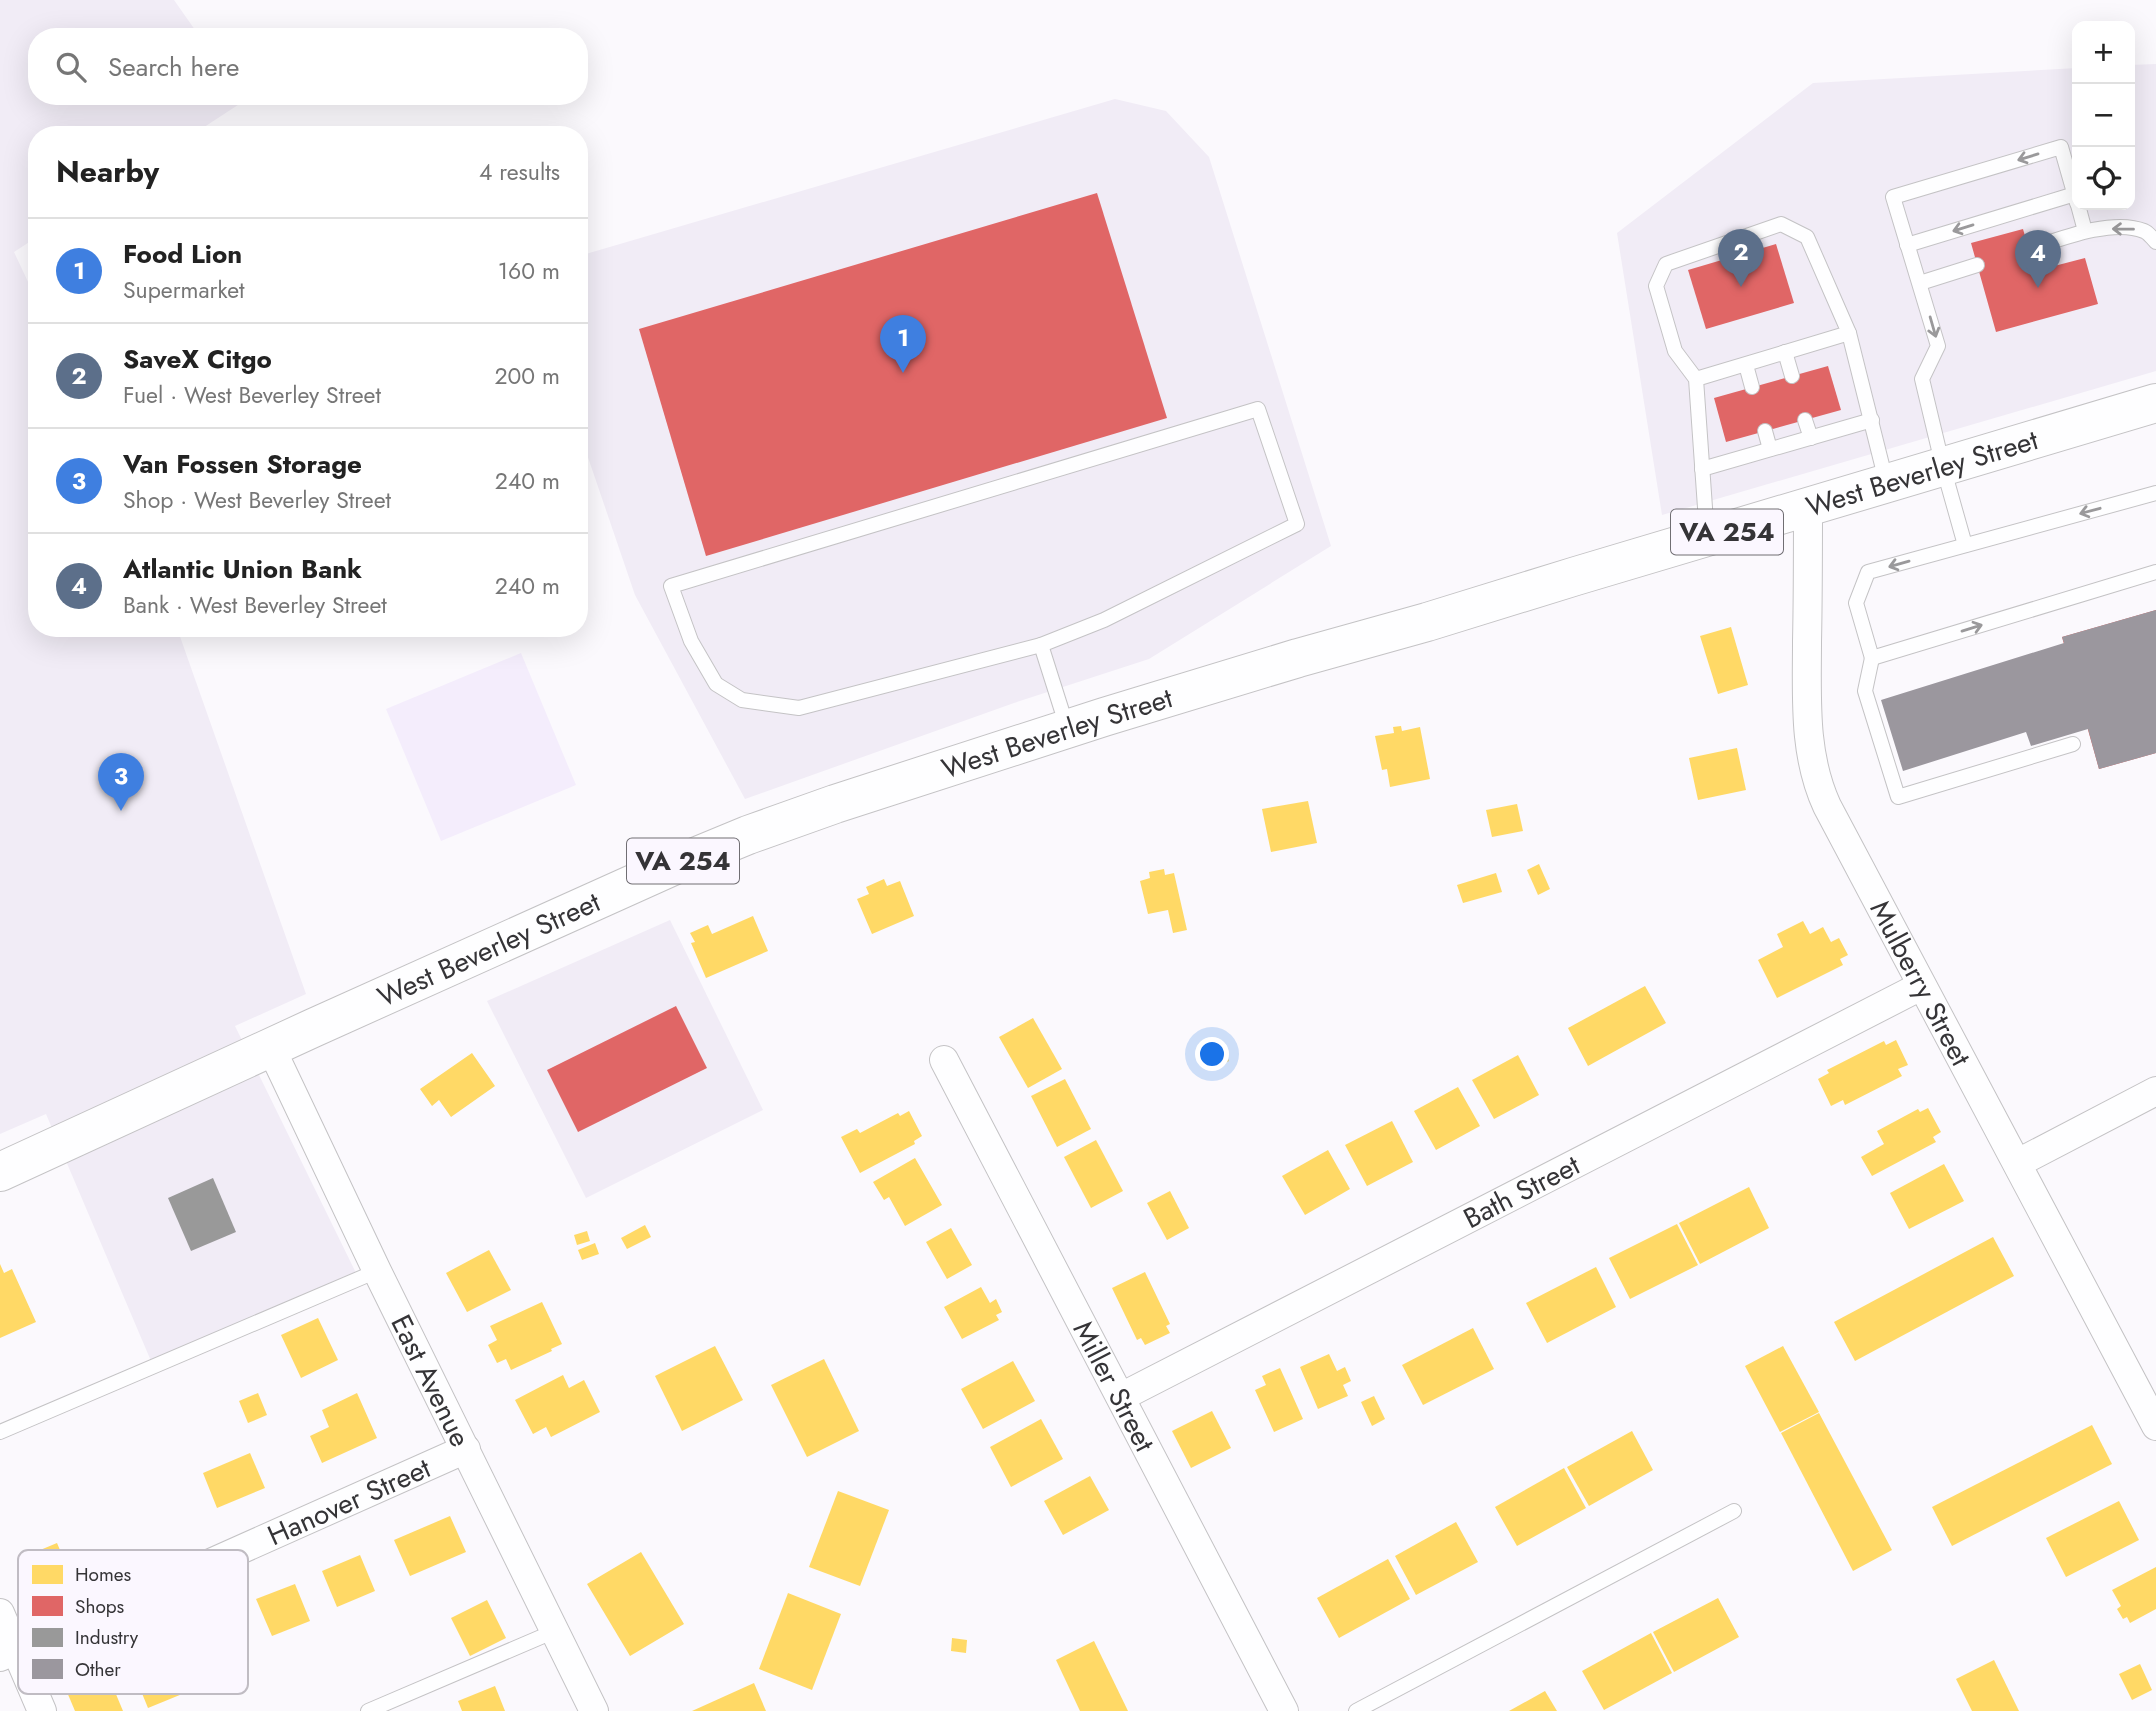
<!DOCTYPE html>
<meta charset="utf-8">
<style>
body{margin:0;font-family:Jost,sans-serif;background:#f2f2f2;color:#222}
.controls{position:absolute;right:21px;top:21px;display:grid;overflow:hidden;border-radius:14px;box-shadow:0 7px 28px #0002}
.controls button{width:63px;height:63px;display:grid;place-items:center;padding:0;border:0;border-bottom:2px solid #e0e0e0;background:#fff;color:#222;font:35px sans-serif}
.you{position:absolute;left:1213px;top:1055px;width:24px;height:24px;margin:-18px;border:5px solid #fff;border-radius:50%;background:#1a73e8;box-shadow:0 0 0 10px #1a73e833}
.badge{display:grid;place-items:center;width:46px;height:46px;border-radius:50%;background:#0b8043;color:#fff;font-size:23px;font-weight:700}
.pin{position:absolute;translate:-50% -58px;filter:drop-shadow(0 2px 4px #0008)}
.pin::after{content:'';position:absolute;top:37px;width:24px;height:21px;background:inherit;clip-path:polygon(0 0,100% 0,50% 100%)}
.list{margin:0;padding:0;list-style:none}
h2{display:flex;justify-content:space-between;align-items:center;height:91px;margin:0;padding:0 28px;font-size:30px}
h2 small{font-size:23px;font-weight:400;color:#767676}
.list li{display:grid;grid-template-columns:46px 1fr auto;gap:21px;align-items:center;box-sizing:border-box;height:105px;padding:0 28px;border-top:2px solid #e0e0e0}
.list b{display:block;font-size:26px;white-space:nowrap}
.list p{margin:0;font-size:23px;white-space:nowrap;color:#767676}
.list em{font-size:23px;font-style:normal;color:#767676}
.icon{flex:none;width:38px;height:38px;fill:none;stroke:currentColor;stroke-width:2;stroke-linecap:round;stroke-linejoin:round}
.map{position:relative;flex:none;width:2156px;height:1711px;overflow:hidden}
.search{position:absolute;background:#fff;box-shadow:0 7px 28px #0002;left:28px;top:28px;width:560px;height:77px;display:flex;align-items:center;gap:18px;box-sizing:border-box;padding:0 24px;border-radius:28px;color:#767676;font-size:26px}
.panel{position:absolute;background:#fff;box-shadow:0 7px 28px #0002;left:28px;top:126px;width:560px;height:511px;border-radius:28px}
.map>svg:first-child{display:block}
.built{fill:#f1ecf6}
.green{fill:#f4edfc}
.homes{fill:#ffd966}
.shops{fill:#e06666}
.industry{fill:#999}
.building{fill:#9b979e}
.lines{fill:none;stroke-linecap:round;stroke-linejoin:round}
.service-casing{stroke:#c4c3c5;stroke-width:16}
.minor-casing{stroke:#c4c3c5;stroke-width:30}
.primary-casing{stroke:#c4c3c5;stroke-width:40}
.service{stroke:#fefeff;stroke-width:14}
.minor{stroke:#fefeff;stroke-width:28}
.primary{stroke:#fefeff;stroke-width:38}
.oneway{stroke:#9a999b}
.labels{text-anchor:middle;stroke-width:7;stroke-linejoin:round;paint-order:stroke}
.shield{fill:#fbf7ff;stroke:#706e73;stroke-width:2}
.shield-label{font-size:26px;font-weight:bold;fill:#353437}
.street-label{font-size:28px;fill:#353437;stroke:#fbf7ff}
.key{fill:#fbf7ff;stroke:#c0bcc3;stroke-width:2}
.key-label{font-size:19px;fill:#353437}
</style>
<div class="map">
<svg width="2156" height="1711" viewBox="0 0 2156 1711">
<rect width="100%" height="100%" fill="#fbf9fd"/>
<g class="built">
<path d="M0 0H174L200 37H37V96H241L244 101 192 135H37V237L14 252 37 301V628H177L306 994 235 1026 356 1273 151 1361 46 1114 0 1134Z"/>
<path d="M2156 64V371L1662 515 1617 233 1813 83 2077 68V205H2130V65Z"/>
<path d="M1115 99 1166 111 1209 157 1331 546 1149 659 1014 703 745 799 635 595 579 431V256Z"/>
<path d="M670 920 763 1110 586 1198 487 1001Z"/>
</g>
<path class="green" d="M521 653 576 785 441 841 386 709Z"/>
<g class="homes">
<path d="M1731 627 1748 685 1718 694 1700 636Z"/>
<path d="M1401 726 1402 731 1420 727 1430 779 1390 787 1387 769 1382 770 1375 736 1394 733 1393 727Z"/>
<path d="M1737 748 1746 790 1698 800 1689 758Z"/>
<path d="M1308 801 1317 843 1271 852 1262 809Z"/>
<path d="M1517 804 1523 831 1492 837 1486 810Z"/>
<path d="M1539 864 1550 889 1538 895 1527 870Z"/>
<path d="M1164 869 1165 875 1174 873 1187 930 1173 933 1168 910 1148 914 1140 881 1150 878 1149 872Z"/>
<path d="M1496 873 1502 892 1463 903 1457 885Z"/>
<path d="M884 879 887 886 900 881 914 916 872 934 857 899 869 894 866 887Z"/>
<path d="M753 916 768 951 706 978 691 943 695 942 690 933 708 925 712 934Z"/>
<path d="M1803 921 1810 934 1823 927 1831 942 1839 938 1848 955 1840 959 1843 965 1777 998 1758 960 1783 947 1777 934Z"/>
<path d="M1645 986 1666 1023 1588 1066 1568 1028Z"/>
<path d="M1033 1018 1062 1069 1028 1088 999 1037Z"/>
<path d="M1896 1040 1908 1065 1898 1069 1902 1076 1845 1105 1843 1100 1831 1106 1818 1079 1829 1073 1827 1070 1884 1041 1886 1045Z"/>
<path d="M1222 1046 1229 1061 1218 1067 1210 1053Z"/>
<path d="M472 1053 495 1086 451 1117 439 1100 432 1106 420 1089Z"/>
<path d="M1518 1055 1539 1095 1494 1119 1472 1080Z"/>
<path d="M1065 1079 1091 1129 1057 1147 1031 1096Z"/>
<path d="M1458 1087 1480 1126 1436 1150 1414 1111Z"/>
<path d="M1928 1108 1941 1132 1933 1137 1936 1142 1872 1176 1861 1157 1884 1144 1877 1131 1918 1109 1920 1112Z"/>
<path d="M909 1111 922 1136 914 1141 915 1144 860 1173 841 1137 857 1129 860 1133 898 1113 900 1116Z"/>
<path d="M1392 1121 1413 1162 1367 1186 1345 1145Z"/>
<path d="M1096 1140 1123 1191 1091 1208 1064 1157Z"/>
<path d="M1328 1150 1350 1189 1305 1215 1282 1176Z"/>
<path d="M915 1158 942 1205 905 1226 889 1197 884 1200 873 1182Z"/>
<path d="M1944 1164 1964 1201 1909 1229 1890 1193Z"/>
<path d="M1749 1187 1769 1228 1700 1264 1679 1223Z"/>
<path d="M1170 1191 1189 1228 1167 1240 1147 1203Z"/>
<path d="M1677 1224 1698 1265 1630 1299 1609 1258Z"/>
<path d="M645 1225 651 1237 627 1249 621 1238Z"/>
<path d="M951 1228 972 1265 947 1279 926 1242Z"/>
<path d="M587 1231 590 1241 577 1245 574 1235Z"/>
<path d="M1993 1237 2014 1276 1855 1361 1834 1322Z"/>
<path d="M595 1243 599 1254 582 1260 578 1250Z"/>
<path d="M489 1250 511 1290 467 1312 446 1273Z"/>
<path d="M0 1264 4 1273 12 1269 36 1322 0 1338Z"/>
<path d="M1596 1267 1616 1307 1547 1343 1526 1303Z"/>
<path d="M1145 1272 1170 1324 1166 1326 1170 1333 1145 1345 1141 1338 1137 1340 1112 1288Z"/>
<path d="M981 1287 990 1303 996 1299 1002 1312 996 1315 999 1320 962 1339 944 1307Z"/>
<path d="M542 1302 562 1344 551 1349 552 1351 511 1370 506 1359 497 1363 488 1345 497 1340 490 1326Z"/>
<path d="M318 1318 338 1360 301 1378 281 1335Z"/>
<path d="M1473 1328 1494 1369 1423 1405 1402 1365Z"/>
<path d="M715 1346 743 1400 682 1431 655 1376Z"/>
<path d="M1783 1346 1819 1412 1780 1432 1745 1366Z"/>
<path d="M1329 1354 1337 1371 1345 1367 1351 1381 1343 1385 1348 1396 1318 1409 1300 1367Z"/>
<path d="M824 1359 859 1431 807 1457 771 1385Z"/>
<path d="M1013 1361 1035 1401 983 1429 961 1389Z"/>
<path d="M1280 1368 1303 1419 1274 1432 1255 1390 1266 1385 1262 1376Z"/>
<path d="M563 1375 569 1388 584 1380 600 1412 551 1437 546 1427 533 1434 515 1400Z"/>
<path d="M258 1393 267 1415 248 1423 239 1401Z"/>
<path d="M357 1393 377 1438 322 1463 310 1436 329 1427 322 1410Z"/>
<path d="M1374 1396 1385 1419 1372 1426 1361 1402Z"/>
<path d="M1212 1411 1231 1448 1191 1468 1172 1431Z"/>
<path d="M1819 1413 1892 1550 1853 1571 1781 1433Z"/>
<path d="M1041 1419 1063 1459 1011 1487 990 1447Z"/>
<path d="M2092 1425 2112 1464 1952 1546 1932 1507Z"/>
<path d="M1632 1431 1653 1470 1589 1506 1567 1467Z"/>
<path d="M250 1453 265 1488 217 1508 203 1473Z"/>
<path d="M1564 1468 1586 1508 1517 1546 1495 1507Z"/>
<path d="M1090 1476 1109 1510 1063 1535 1044 1501Z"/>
<path d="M838 1491 889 1510 860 1586 809 1567Z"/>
<path d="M2119 1501 2139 1540 2066 1577 2046 1538Z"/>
<path d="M450 1516 466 1552 410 1576 394 1540Z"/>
<path d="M1456 1522 1478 1562 1416 1595 1395 1556Z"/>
<path d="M57 1543 77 1590 35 1609 20 1577 40 1569 33 1553Z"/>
<path d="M641 1552 684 1624 630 1656 587 1584Z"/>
<path d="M360 1555 375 1591 337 1607 322 1571Z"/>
<path d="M1388 1559 1410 1599 1339 1638 1317 1598Z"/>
<path d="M2156 1567V1609L2130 1623 2127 1617 2123 1619 2117 1609 2121 1606 2112 1590Z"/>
<path d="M295 1584 310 1621 272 1636 256 1599Z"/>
<path d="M788 1593 841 1614 812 1690 759 1669Z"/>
<path d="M1718 1598 1739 1637 1674 1672 1653 1632Z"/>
<path d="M487 1600 506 1638 470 1656 451 1618Z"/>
<path d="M167 1629 192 1690 148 1708 123 1647Z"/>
<path d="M1651 1633 1672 1673 1604 1710 1582 1671Z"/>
<path d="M952 1638 967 1640 966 1653 951 1651Z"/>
<path d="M1094 1641 1128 1711H1080L1056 1660Z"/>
<path d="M1994 1660 2019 1711H1972L1956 1679Z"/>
<path d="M2140 1664 2152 1690 2132 1700 2119 1674Z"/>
<path d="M105 1668 123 1711H75L64 1685Z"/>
<path d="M754 1683 766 1711H692Z"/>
<path d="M495 1686 505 1711H462L458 1701Z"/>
<path d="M1545 1691 1557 1711H1509Z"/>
</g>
<g class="shops">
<path d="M1097 193 1167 418 706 556 639 329Z"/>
<path d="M2023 229 2035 271 2085 258 2098 304 1996 332 1971 243Z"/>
<path d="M1776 244 1794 303 1706 329 1688 270Z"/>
<path d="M1828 366 1841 410 1726 442 1714 398Z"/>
<path d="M2156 610V753L2099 769 2062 637Z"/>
<path d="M676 1006 707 1068 578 1132 547 1070Z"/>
</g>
<path class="industry" d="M213 1178 236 1232 191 1251 168 1198Z"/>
<path class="building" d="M2156 610V753L2099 769 2088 729 2031 746 2026 732 1903 771 1881 700 2064 643 2062 637Z"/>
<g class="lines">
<g class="service-casing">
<g id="service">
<path d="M2078 205 2085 231"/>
<path d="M1907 245 2075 194"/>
<path d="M2030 249C2060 239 2113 218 2144 231 2149 233 2152 238 2156 242"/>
<path d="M1920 283 1977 265"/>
<path d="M1849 333 1886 481"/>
<path d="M1785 352 1792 376"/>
<path d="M1746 365 1752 387"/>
<path d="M1696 379 1675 351 1656 286 1666 264 1781 224 1807 237 1849 333 1696 379 1707 536"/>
<path d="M1258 409 1297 524 1104 620 1041 645 799 708 742 700 716 684 691 641 671 586Z"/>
<path d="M1805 420 1811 438"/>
<path d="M1765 431 1770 449"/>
<path d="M1702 469 1872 420"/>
<path d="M2156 493 1868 572 1856 603 1872 658 2156 572"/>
<path d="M1965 545 1943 467 1922 379 1938 346 1893 197 2061 147 2077 203"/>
<path d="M1041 645 1067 727"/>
<path d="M1872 658 1865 691 1898 797 2073 744"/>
<path d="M0 1432 377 1271"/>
<path d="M368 1711 555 1631"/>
<path d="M1356 1711 1734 1511"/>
</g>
</g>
<g class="minor-casing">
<g id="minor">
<path id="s1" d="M1808 507C1808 552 1808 597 1807 642 1807 697 1803 754 1827 806L2156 1426"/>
<path id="s2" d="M271 1048 377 1271 594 1711"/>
<path id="s3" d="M944 1060 1284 1711"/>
<path d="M2018 1163 2156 1091"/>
<path id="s4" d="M1121 1397 1921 986"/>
<path d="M0 1613 42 1711"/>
<path id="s5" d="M0 1657 466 1449"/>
</g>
</g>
<g class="primary-casing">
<g id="primary">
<path id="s6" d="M0 1172 313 1028 673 866 748 835 835 804 1104 717 1298 658 1427 622 1576 576 2156 403"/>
</g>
</g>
<use href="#service" class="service"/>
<use href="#minor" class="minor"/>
<use href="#primary" class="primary"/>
</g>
<defs><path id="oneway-shaft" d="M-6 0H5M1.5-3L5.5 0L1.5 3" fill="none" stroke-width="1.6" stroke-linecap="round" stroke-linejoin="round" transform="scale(1.75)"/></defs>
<g class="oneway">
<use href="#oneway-shaft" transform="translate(2028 157) rotate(163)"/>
<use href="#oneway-shaft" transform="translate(1963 228) rotate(163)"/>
<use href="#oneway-shaft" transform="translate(2123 229) rotate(-179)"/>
<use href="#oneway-shaft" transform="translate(1933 327) rotate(74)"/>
<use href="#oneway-shaft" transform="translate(2090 511) rotate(165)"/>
<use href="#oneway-shaft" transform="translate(1899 564) rotate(164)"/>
<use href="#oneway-shaft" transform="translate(1972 628) rotate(-17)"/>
</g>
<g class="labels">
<g class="shield">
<rect x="1671" y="509.5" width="112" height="45" rx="5"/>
<rect x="627" y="838.5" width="112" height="45" rx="5"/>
</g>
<g class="shield-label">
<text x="1727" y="541">VA 254</text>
<text x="683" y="870">VA 254</text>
</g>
<g class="street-label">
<text dy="10" stroke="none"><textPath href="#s6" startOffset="2049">West Beverley Street</textPath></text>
<text dy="10" stroke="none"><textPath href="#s6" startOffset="1146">West Beverley Street</textPath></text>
<text dy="10" stroke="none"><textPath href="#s6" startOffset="537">West Beverley Street</textPath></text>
<text dy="10" stroke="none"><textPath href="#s1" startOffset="502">Mulberry Street</textPath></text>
<text dy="10" stroke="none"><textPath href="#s4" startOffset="450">Bath Street</textPath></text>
<text dy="10" stroke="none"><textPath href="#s2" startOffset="369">East Avenue</textPath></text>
<text dy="10" stroke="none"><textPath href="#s3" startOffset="368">Miller Street</textPath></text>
<text dy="10" stroke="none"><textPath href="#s5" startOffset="382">Hanover Street</textPath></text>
</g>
</g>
<rect x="18" y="1550" width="230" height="144" rx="10" class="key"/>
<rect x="32" y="1565" width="31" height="19" fill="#ffd966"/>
<rect x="32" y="1596" width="31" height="20" fill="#e06666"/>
<rect x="32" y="1628" width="31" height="19" fill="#999"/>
<rect x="32" y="1659" width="31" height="20" fill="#9b979e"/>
<g class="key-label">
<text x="75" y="1581">Homes</text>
<text x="75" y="1613">Shops</text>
<text x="75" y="1644">Industry</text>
<text x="75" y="1676">Other</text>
</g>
</svg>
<div class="controls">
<button>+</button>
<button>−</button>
<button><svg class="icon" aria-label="locate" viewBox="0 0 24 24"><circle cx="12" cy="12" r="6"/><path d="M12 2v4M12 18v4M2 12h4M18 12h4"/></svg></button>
</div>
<div class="you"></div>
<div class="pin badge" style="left:903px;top:373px;background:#3f7fe0">1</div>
<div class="pin badge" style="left:1741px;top:287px;background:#5c6f8a">2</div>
<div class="pin badge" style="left:121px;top:811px;background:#3f7fe0">3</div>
<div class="pin badge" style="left:2038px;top:288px;background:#5c6f8a">4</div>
<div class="search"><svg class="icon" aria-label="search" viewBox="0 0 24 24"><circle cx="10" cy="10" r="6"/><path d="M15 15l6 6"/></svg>Search here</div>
<section class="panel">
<h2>Nearby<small>4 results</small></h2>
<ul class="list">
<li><span class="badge" style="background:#3f7fe0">1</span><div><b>Food Lion</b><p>Supermarket</p></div><em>160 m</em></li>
<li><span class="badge" style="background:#5c6f8a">2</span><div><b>SaveX Citgo</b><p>Fuel · West Beverley Street</p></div><em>200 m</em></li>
<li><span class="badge" style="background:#3f7fe0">3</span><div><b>Van Fossen Storage</b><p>Shop · West Beverley Street</p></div><em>240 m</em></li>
<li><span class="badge" style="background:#5c6f8a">4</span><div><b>Atlantic Union Bank</b><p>Bank · West Beverley Street</p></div><em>240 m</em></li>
</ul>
</section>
</div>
